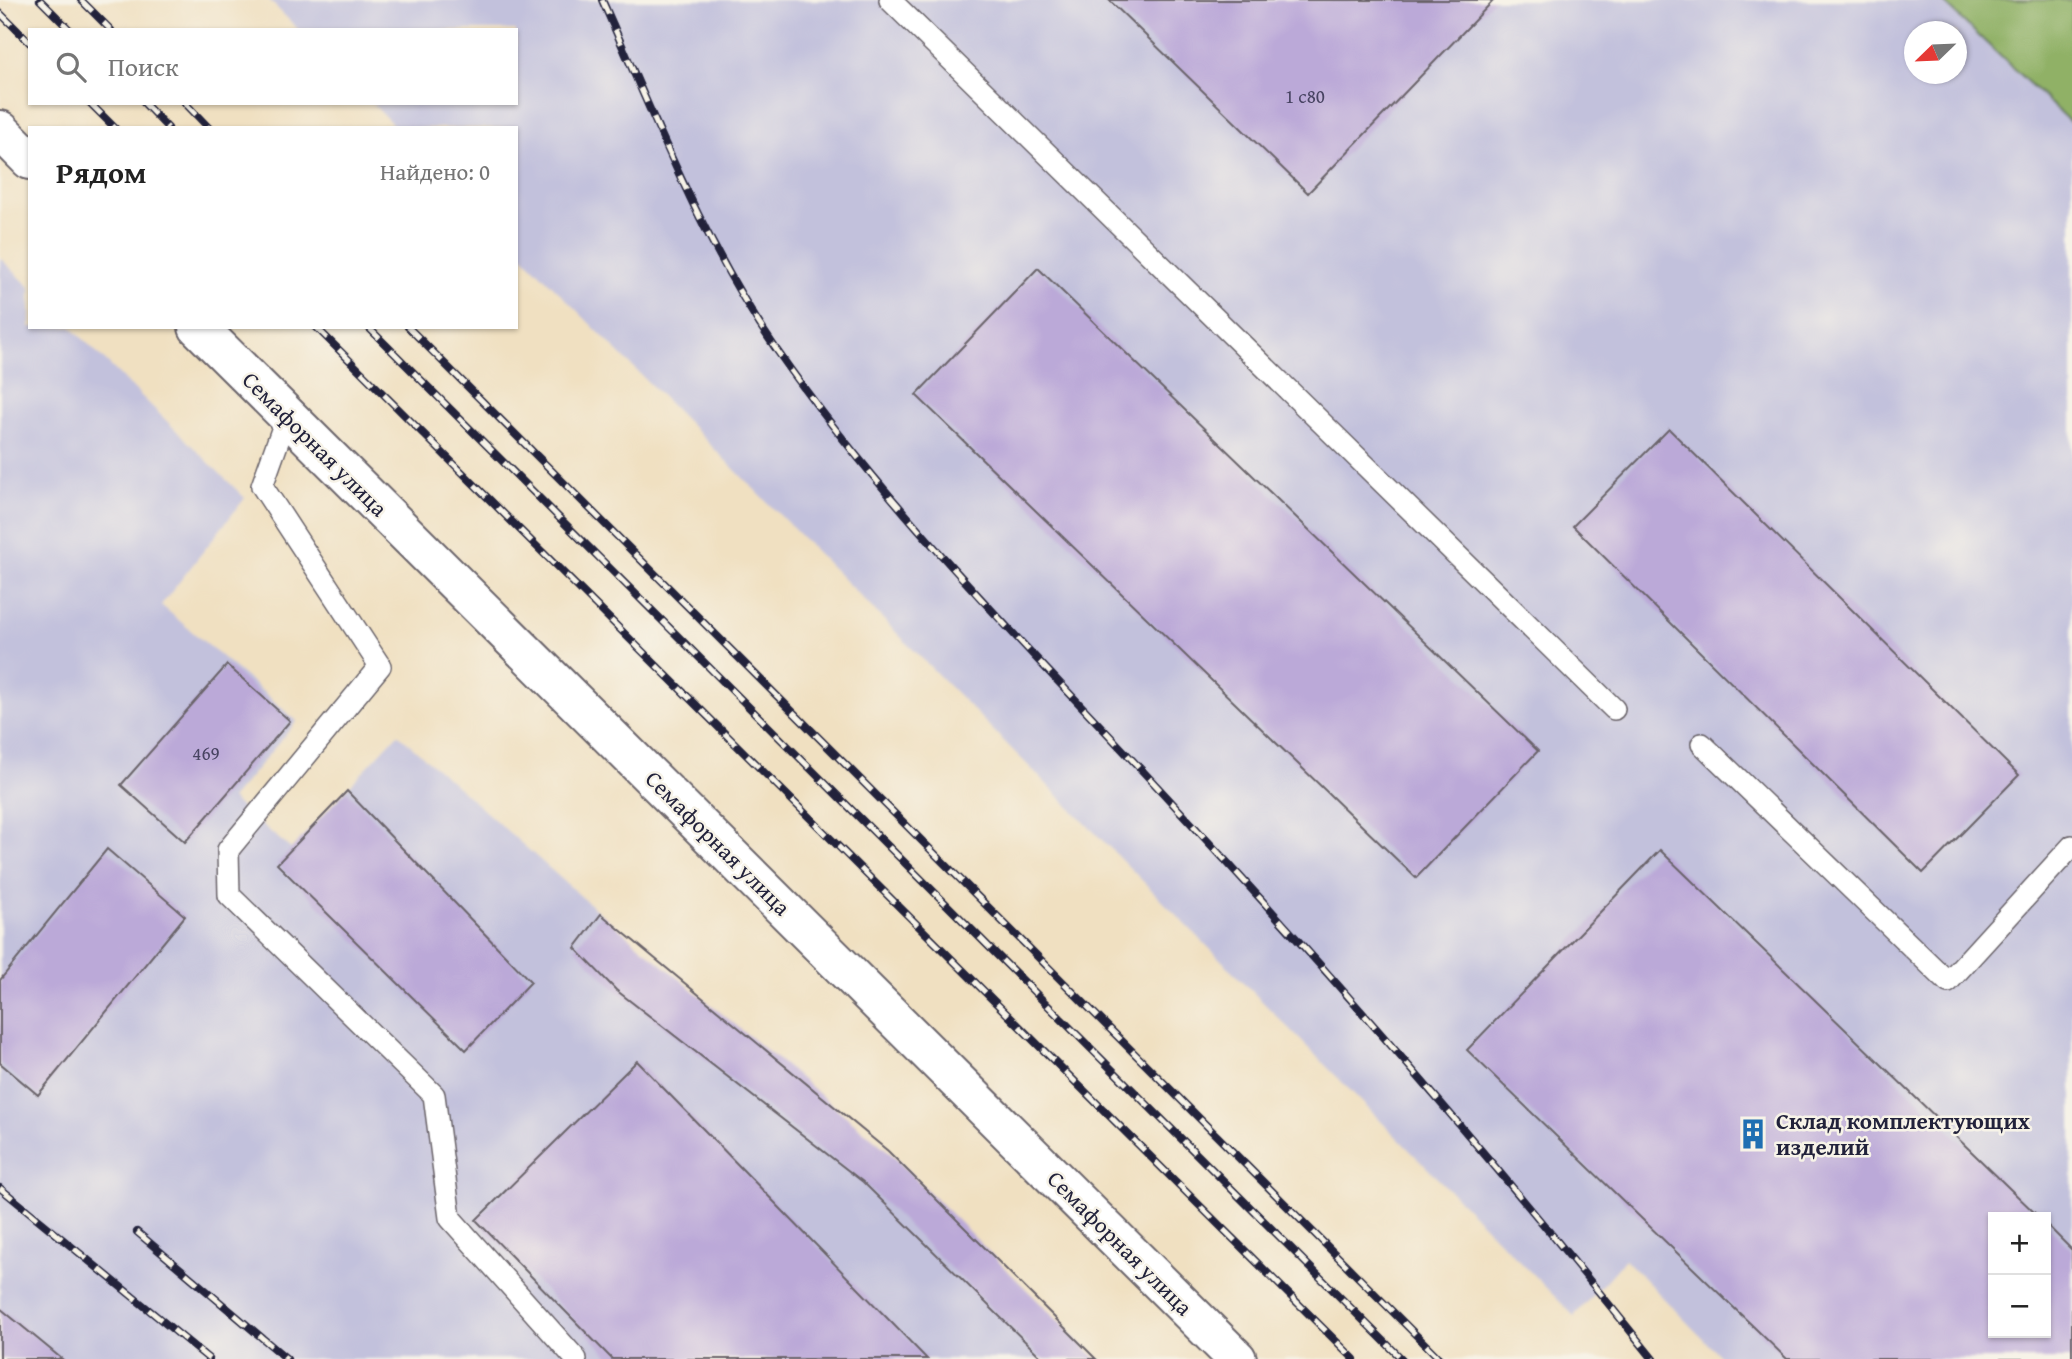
<!DOCTYPE html>
<html lang="ru">
<meta charset="utf-8">
<style>
body{margin:0;font-family:"Gentium Book Plus",serif;background:#f6f6f6;color:#222}
.controls{position:absolute;right:21px;bottom:21px;display:grid;overflow:hidden;border-radius:0px;box-shadow:0 2px 5px #0004}
.controls button{width:63px;height:63px;display:grid;place-items:center;padding:0;border:0;border-bottom:2px solid #e0e0e0;background:#fff;color:#222;font:35px sans-serif}
.compass{position:absolute;left:1904px;top:21px;width:63px;height:63px;border-radius:50%;background:#fff;box-shadow:0 2px 5px #0004;rotate:247deg}
.list{margin:0;padding:0;list-style:none}
h2{display:flex;justify-content:space-between;align-items:center;height:91px;margin:0;padding:0 28px;font-size:30px}
h2 small{font-size:23px;font-weight:400;color:#767676}
.icon{flex:none;width:38px;height:38px;fill:none;stroke:currentColor;stroke-width:2;stroke-linecap:round;stroke-linejoin:round}
.map{position:relative;flex:none;width:2072px;height:1359px;overflow:hidden}
.search{position:absolute;background:#fff;box-shadow:0 2px 5px #0004;left:28px;top:28px;width:490px;height:77px;display:flex;align-items:center;gap:18px;box-sizing:border-box;padding:0 24px;border-radius:0px;color:#767676;font-size:26px}
.panel{position:absolute;background:#fff;box-shadow:0 2px 5px #0004;left:28px;top:126px;width:490px;height:203px;border-radius:0px}
.map>svg:first-child{display:block}
.industrial{fill:#c2c1dc;fill-rule:evenodd}
.forest{fill:#90b166;stroke:#596a50;stroke-width:2}
.building{fill:#bba9d8}
.lines{fill:none;stroke-linecap:round;stroke-linejoin:round}
.lane-casing{stroke:#6a646a;stroke-width:24}
.highway-casing{stroke:#6a646a;stroke-width:42}
.lane{stroke:#fff;stroke-width:21}
.highway{stroke:#fff;stroke-width:38}
.rail-casing{stroke:#22223b;stroke-width:8}
.rail{stroke:#f7f3e8;stroke-width:5;stroke-dasharray:16;stroke-linecap:butt}
.labels{text-anchor:middle;stroke-width:5;stroke-linejoin:round;paint-order:stroke}
.number-label{font-size:19px;fill:#484462}
.street-label{font-size:23px;fill:#22223b;stroke:#f7f3e8}
.poi-label{font-size:23px;font-weight:bold;fill:#22223b;stroke:#f7f3e8;text-anchor:start}
</style>
<div class="map">
<svg width="2072" height="1359" viewBox="0 0 2072 1359">
<rect width="100%" height="100%" fill="#f7f3e8"/>
<filter id="ink" filterUnits="userSpaceOnUse"><feTurbulence type="fractalNoise" baseFrequency=".0143" numOctaves="2"/><feDisplacementMap in="SourceGraphic" scale="14" xChannelSelector="R" yChannelSelector="G"/><feConvolveMatrix kernelMatrix="1 2 1 2 8 2 1 2 1" color-interpolation-filters="sRGB"/></filter>
<filter id="wash" filterUnits="userSpaceOnUse"><feTurbulence type="fractalNoise" baseFrequency=".00686" numOctaves="4" result="noise"/><feDisplacementMap in="SourceGraphic" scale="28" xChannelSelector="R" yChannelSelector="G"/><feGaussianBlur stdDeviation="1.57" result="paint"/><feColorMatrix in="noise" values="0 0 0 0 0 0 0 0 0 0 0 0 0 0 0 0 0 1.4 0 .05"/><feComposite in="paint" operator="in"/></filter>
<g filter="url(#wash)">
<rect width="100%" height="100%" fill="#f0e0c1"/>
<g class="industrial">
<path d="M269 0H2072V1359H1723L1625 1259 1574 1316 516 249V128H396L372 103H516V30H299ZM1914 32H1956V74H1914ZM1993 1217H2046V1333H1993Z"/>
<path d="M0 258 30 287V327H71L245 498 161 605 297 721 231 799 291 849 398 734 601 914 888 1151 1096 1359H0Z"/>
</g>
<path class="forest" d="M1941 0H2072V124Z"/>
<g id="blocks">
<g class="building">
<path d="M1109 0H1494L1308 193Z"/>
<path d="M1038 268 1538 751 1416 878 916 395Z"/>
<path d="M1669 429 2019 775 1923 873 1573 526Z"/>
<path d="M227 665 290 721 185 842 121 785Z"/>
<path d="M347 791 531 982 466 1050 277 864Z"/>
<path d="M107 849 185 916 38 1095 0 1063V980Z"/>
<path d="M1660 850 2039 1217H1993V1333H2046V1224L2072 1250V1359H1787L1467 1050Z"/>
<path d="M601 914 888 1151 1096 1359H1043L863 1182 616 990 575 948Z"/>
<path d="M637 1061 927 1359H612L476 1220Z"/>
<path d="M0 1308 62 1359H0Z"/>
</g>
</g>
</g>
<g filter="url(#ink)">
<use href="#blocks" fill-opacity="0" stroke="#6a646a" stroke-width="2"/>
<g class="lines">
<g class="lane-casing">
<g id="lane">
<path d="M890 0 1614 709"/>
<path d="M287 416 262 486 380 666 228 850 229 895 434 1095 450 1218 576 1359"/>
<path d="M1702 744 1948 982 2072 846"/>
</g>
</g>
<g class="highway-casing">
<g id="highway">
<path d="M0 130 30 160"/>
<path d="M198 327 1237 1359"/>
</g>
</g>
<use href="#lane" class="lane"/>
<use href="#highway" class="highway"/>
<g class="rail-casing">
<g id="rail">
<path d="M40 0 70 30"/>
<path d="M81 0 111 30"/>
<path d="M602 0C655 118 702 242 776 349 892 516 1039 658 1176 807 1342 985 1501 1169 1653 1359"/>
<path d="M0 13 30 43"/>
<path d="M90 103 115 128"/>
<path d="M144 103 168 128"/>
<path d="M185 103 209 128"/>
<path d="M316 327 1354 1359"/>
<path d="M368 327 1402 1359"/>
<path d="M408 327 1440 1359"/>
<path d="M0 1188 209 1359"/>
<path d="M137 1232 287 1359"/>
</g>
</g>
<use href="#rail" class="rail"/>
</g>
</g>
<defs>
<g id="building-bare" transform="scale(2.415)"><path d="M-4-6H4V6H1V3H-1V6H-4ZM-2.5-4.3h1.7v1.8h-1.7ZM.8-4.3h1.7v1.8H.8ZM-2.5-1h1.7V.8h-1.7ZM.8-1h1.7V.8H.8Z" fill="#1f6fb2" stroke="#f7f3e8" stroke-width="2.5" paint-order="stroke"/></g>
</defs>
<g fill-rule="evenodd">
<use href="#building-bare" x="1753" y="1134"/>
</g>
<g class="labels">
<g class="number-label">
<text x="1305" y="103">1 с80</text>
<text x="206" y="760">469</text>
</g>
<g class="street-label">
<text transform="translate(315 444) rotate(45)" y="8">Семафорная улица</text>
<text transform="translate(718 843) rotate(45)" y="8">Семафорная улица</text>
<text transform="translate(1120 1243) rotate(45)" y="8">Семафорная улица</text>
</g>
<g class="poi-label">
<text x="1776" y="1129">Склад комплектующих<tspan x="1776" dy="26">изделий</tspan></text>
</g>
</g>
</svg>
<div class="controls">
<button>+</button>
<button>−</button>
</div>
<svg class="compass" viewBox="-18 -18 36 36"><path d="M0-13l5 13h-10z" fill="#e53935"/><path d="M0 13l5-13h-10z" fill="#767676"/></svg>
<div class="search"><svg class="icon" aria-label="search" viewBox="0 0 24 24"><circle cx="10" cy="10" r="6"/><path d="M15 15l6 6"/></svg>Поиск</div>
<section class="panel">
<h2>Рядом<small>Найдено: 0</small></h2>
<ul class="list">
</ul>
</section>
</div>
